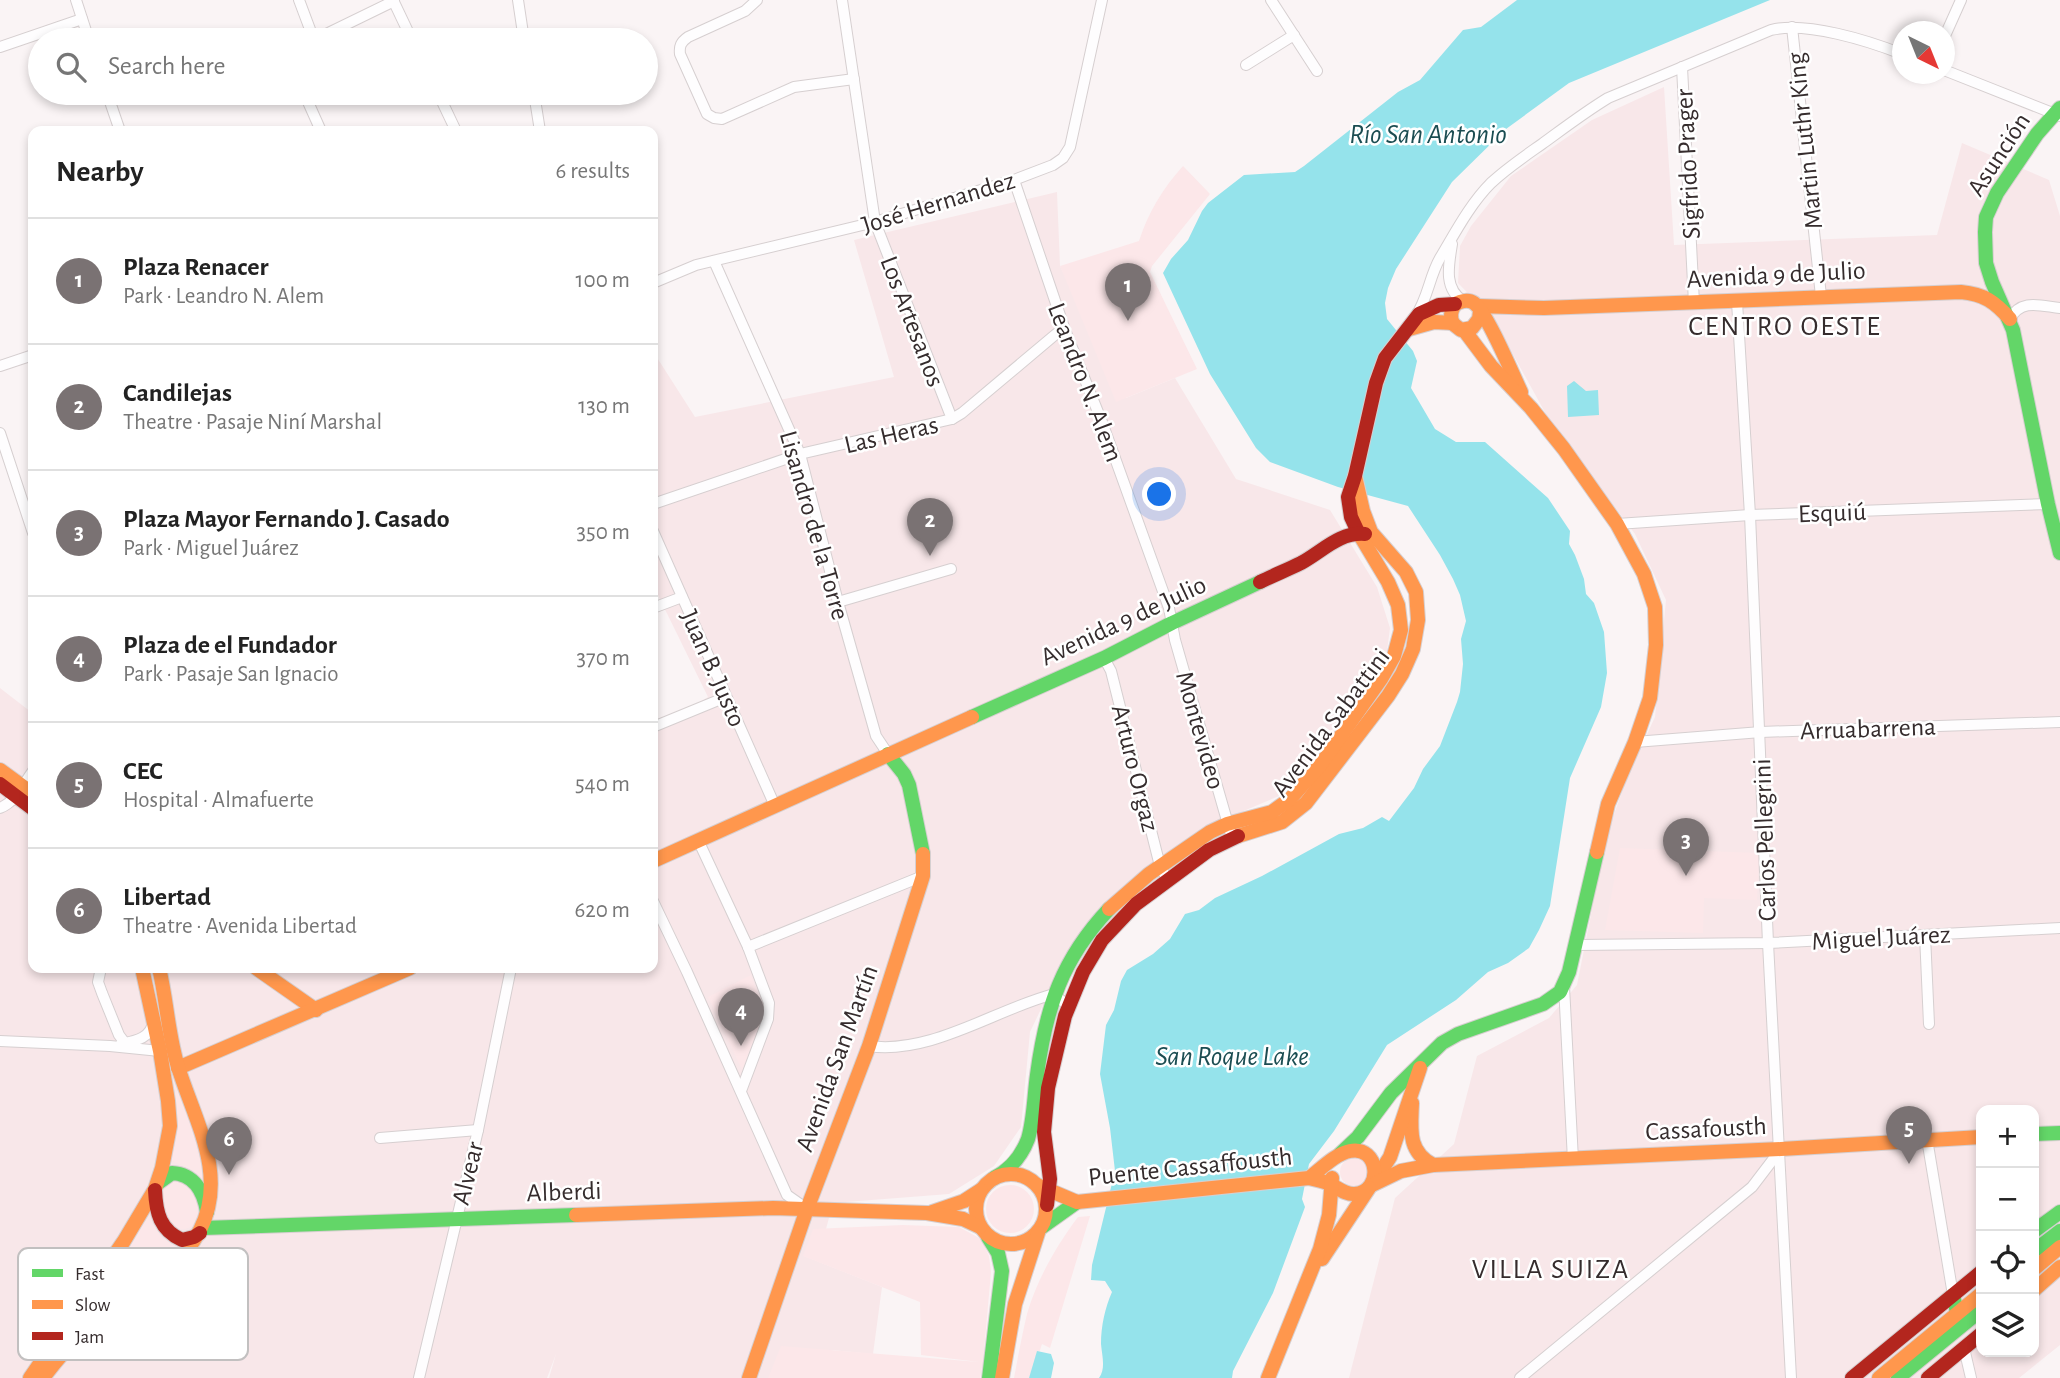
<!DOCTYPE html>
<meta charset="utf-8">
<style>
body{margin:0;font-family:"Alegreya Sans",sans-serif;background:#f6f6f6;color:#222}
.controls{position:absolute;right:21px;bottom:21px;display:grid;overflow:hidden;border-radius:14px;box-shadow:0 4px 10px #0003}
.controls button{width:63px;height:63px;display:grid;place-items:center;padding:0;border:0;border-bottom:2px solid #e0e0e0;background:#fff;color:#222;font:35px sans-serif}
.compass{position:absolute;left:1892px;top:21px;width:63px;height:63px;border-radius:50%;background:#fff;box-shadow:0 4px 10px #0003;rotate:137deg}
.you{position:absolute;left:1160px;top:495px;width:24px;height:24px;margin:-18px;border:5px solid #fff;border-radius:50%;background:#1a73e8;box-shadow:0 0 0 10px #1a73e833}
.badge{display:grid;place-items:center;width:46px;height:46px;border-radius:50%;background:#7a7273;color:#fff;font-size:23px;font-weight:700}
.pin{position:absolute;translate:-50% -58px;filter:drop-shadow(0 2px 4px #0008)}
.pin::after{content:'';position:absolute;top:37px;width:24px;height:21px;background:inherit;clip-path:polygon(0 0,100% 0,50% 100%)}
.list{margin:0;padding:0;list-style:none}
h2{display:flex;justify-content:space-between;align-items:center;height:91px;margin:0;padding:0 28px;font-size:30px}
h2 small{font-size:23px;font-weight:400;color:#767676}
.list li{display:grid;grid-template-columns:46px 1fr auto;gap:21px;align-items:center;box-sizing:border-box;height:126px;padding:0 28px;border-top:2px solid #e0e0e0}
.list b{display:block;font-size:26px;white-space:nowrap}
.list p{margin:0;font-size:23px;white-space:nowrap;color:#767676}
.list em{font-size:23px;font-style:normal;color:#767676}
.icon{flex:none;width:38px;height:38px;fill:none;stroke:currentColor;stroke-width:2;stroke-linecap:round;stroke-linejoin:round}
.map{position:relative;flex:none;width:2060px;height:1378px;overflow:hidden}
.search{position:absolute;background:#fff;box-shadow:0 4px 10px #0003;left:28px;top:28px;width:630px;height:77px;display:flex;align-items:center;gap:18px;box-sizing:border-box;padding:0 24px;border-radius:38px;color:#767676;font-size:26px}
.panel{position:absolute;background:#fff;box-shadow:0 4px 10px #0003;left:28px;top:126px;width:630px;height:847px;border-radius:14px}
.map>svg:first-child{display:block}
.built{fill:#f8e7e9;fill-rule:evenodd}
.green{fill:#fce7e9}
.water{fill:#95e3eb}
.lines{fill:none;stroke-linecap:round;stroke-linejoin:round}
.street-casing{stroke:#d6cfd0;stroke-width:12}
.fast-casing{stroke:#d6cfd0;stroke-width:16}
.slow-casing{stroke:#d6cfd0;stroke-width:16}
.jam-casing{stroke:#d6cfd0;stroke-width:16}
.street{stroke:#fefdfe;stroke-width:10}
.fast{stroke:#63d668;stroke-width:14}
.slow{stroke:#ff974d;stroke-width:14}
.jam{stroke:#b3261e;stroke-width:14}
.labels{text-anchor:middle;stroke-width:5;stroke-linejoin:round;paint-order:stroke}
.street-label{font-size:26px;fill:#352c2d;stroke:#fff}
.water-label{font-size:28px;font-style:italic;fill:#1b4d52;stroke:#fff}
.neighbourhood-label{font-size:28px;letter-spacing:2px;fill:#352c2d;stroke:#fff}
.key{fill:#fff;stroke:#c2c0c0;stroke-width:2}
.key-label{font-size:19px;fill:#352c2d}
</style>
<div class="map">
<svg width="2060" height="1378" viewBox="0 0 2060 1378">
<rect width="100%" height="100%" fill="#faf4f5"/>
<g class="built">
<path d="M1664 87 1674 245 1937 235 1962 143 2049 180 2060 216V1345L2019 1378H1349L1395 1198 1454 1144 1477 1056 1549 1018 1577 985 1607 834 1628 775 1655 717 1666 600 1635 534 1547 416 1494 320 1458 283 1460 246 1471 226 1511 176 1592 120ZM1981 1110H2034V1352H1981Z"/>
<path d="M1057 192 1060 266 1126 398 1175 378 1236 479 1330 510 1377 587 1390 628 1387 651 1308 764 1279 796 1201 829 1064 961 1030 1032 1021 1127 994 1166 949 1194 833 1203 826 1229 804 1256 882 1287 873 1354 831 1350 823 1378H549L556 1354 547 1378H0V688L31 712 33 711V968H653V731L708 697 653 585V357L656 356 695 417 894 377 854 240Z"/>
</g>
<g class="green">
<path d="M1183 166 1210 194 1152 266 1150 272 1197 369 1116 402 1060 266 1139 241C1148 213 1163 188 1183 166Z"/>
<path d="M1620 848 1759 853 1757 900 1704 898 1703 933 1605 930Z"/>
<path d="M751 975 762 1007 761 1022 742 1070 708 997Z"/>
<path d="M178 1089 198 1139 205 1180 202 1181 193 1170 170 1160 174 1097Z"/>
<circle cx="1354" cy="1172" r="14"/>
<path d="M177 1179C194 1188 202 1204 195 1223 183 1235 169 1228 164 1213 161 1203 163 1193 166 1183Z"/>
<circle cx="1010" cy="1209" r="24"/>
<path d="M1090 1216 1050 1348 1042 1344 1031 1378H1014C1018 1357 1022 1335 1027 1314 1037 1279 1057 1245 1078 1217Z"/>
<path d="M146 1219 149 1220 161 1237 176 1247 177 1252 168 1261 94 1311 72 1332 69 1333Z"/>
<path d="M903 1225 959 1227 981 1239 989 1256 991 1272 983 1362 980 1378H768L781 1346 979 1362 921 1355 920 1302 803 1256 813 1229Z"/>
</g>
<g class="water">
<path d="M1517 0H1770L1569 83 1506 129 1452 182 1396 269 1388 288 1385 303 1387 319 1413 351 1417 361 1411 388 1435 429 1456 442H1485L1548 498 1570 531 1569 544 1575 555 1584 579 1586 594 1594 603 1604 632 1607 673 1601 707 1570 778 1550 906 1539 930 1529 948 1508 963 1488 972 1456 1000 1387 1045 1334 1131 1309 1164 1302 1199 1305 1207 1273 1293 1233 1371 1232 1378H1099C1106 1368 1102 1356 1101 1344 1101 1326 1105 1308 1112 1292L1105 1281 1091 1280 1092 1265 1115 1171 1110 1128 1100 1074 1106 1025 1114 1010 1121 981 1127 970 1153 954 1170 939 1185 914 1199 910 1215 898 1262 876 1339 834 1363 828 1382 817 1389 821 1414 788 1423 769 1440 746 1457 702 1460 692 1463 664 1461 639 1466 621 1460 595 1453 579 1440 555 1408 506 1338 487 1270 462 1256 448 1210 374 1163 273 1171 259 1188 240 1202 211 1208 203 1244 175 1295 172 1304 166 1398 92 1420 80 1463 30 1481 27Z"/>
<path d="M1574 381 1586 391 1598 390 1599 415 1568 417 1567 386Z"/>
<path d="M1037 1351 1051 1354 1054 1363 1051 1378H1029Z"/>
</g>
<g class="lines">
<g class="street-casing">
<g id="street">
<path d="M76 0 89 40"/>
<path d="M299 0 314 40 394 1"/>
<path d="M393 0 412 40"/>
<path d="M518 0 524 40"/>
<path d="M757 0 745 11 688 37C681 42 679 46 680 54L707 114 714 118 722 119 794 87 854 79"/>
<path d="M842 0 875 222 952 419"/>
<path d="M1271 0 1317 71"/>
<path d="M1792 27 1821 296"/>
<path d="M1944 38 1961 0"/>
<path d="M0 47 82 19"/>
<path d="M1246 65 1294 35"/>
<path d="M1682 67 1694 303"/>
<path d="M1944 70 2060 116"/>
<path d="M107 93 120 131"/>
<path d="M304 93 321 131"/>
<path d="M438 93 456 131"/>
<path d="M534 93 540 131"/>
<path d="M208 94 211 93"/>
<path d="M1014 180 1065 330 1102 422 1169 608 1175 640 1232 838"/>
<path d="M1452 244C1449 264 1443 288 1463 301"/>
<path d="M714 261 800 454 838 602 876 736 888 754"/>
<path d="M653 283 696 265 875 222 1014 180 1053 165 1063 158 1070 147 1102 0"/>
<path d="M1737 302 1750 515 1768 943 1791 1378"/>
<path d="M1415 317C1428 299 1429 277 1440 258 1455 233 1470 204 1491 183 1507 168 1525 156 1542 144 1564 128 1585 112 1608 98L1771 30C1806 21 1869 41 1902 54"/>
<path d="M2010 319C2021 298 2041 306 2060 308"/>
<path d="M0 366 33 355"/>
<path d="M0 433 33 533"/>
<path d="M653 504 800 454 952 419 962 413 1056 334 1065 330"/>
<path d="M1617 524 1750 515 2048 504"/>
<path d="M653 531 775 806"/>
<path d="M838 602 951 569"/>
<path d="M653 608 682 597"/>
<path d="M1104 658 1111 671 1160 866 1167 879"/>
<path d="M653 727 726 697"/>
<path d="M1635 742 1761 732 2060 722"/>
<path d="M0 808C17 801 23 784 33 771"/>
<path d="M698 840 748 947 769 1003 768 1019 741 1091"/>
<path d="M653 901 687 972 787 1195 807 1209"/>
<path d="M1925 935 1929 1024"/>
<path d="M1577 945 1768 943 2060 928"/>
<path d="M748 947 923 876"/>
<path d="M101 968 98 982 102 993 119 1035 125 1043 133 1048"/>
<path d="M1564 986 1573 1160"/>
<path d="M0 1041 110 1046 160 1051"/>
<path d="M121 1044C135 1041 152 1038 153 1021"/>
<path d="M869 1046C931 1055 996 1009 1054 994L1068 1006"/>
<path d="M380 1138 478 1130"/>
<path d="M1927 1139 1953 1295"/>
<path d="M1964 1348 1971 1378"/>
<path d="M419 1378 478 1130 511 968"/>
<path d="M1520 1378 1752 1187 1781 1149"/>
</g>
</g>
<g class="fast-casing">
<g id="fast">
<path d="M2060 108 2037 134 1997 193 1986 217 1985 232 1986 263 1992 282 2013 330 2048 504 2060 553"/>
<path d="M972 717 1104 658 1172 623 1260 582"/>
<path d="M888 754 904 774 909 785 923 854"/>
<path d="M2034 1134 2060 1133"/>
<path d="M1340 1154 1358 1137 1391 1093 1442 1043 1458 1034 1543 1004 1560 992 1569 972 1597 852"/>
<path d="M994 1178C1011 1169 1021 1157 1028 1139 1034 1119 1034 1096 1037 1075 1046 1007 1062 959 1109 909"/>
<path d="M158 1183 172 1173C194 1174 204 1192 207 1212"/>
<path d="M1042 1227 1077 1202"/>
<path d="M203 1228 576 1215"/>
<path d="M2034 1231 2060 1212"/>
<path d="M988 1237 998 1253 1002 1271 989 1378"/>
<path d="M2034 1251 2060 1231"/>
<path d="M1953 1295 1959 1321"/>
<path d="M1898 1378 1981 1310"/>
</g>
</g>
<g class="slow-casing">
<g id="slow">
<path d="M1478 306 1544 308 1961 292C1984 294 1995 302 2010 319"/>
<path d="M1480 311 1479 319 1472 328 1461 330 1452 323C1451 317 1450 312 1454 306 1458 301 1468 299 1474 303 1486 311 1513 375 1521 392"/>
<path d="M1409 329 1434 322 1453 323"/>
<path d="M1464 330 1491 366 1531 408 1564 449 1617 524 1644 574 1655 607 1656 645 1650 698 1635 742 1608 804 1597 852"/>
<path d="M0 770 33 794"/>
<path d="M1238 836 1282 822 1306 803 1388 696 1402 674 1413 649 1418 620 1416 592 1406 572 1371 532 1363 511 1355 476"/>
<path d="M653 861 972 717"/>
<path d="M1109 909 1149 874 1210 832 1227 824 1272 812 1290 799 1321 764 1381 679 1394 656 1401 630 1398 605 1388 582 1358 532"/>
<path d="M256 968 316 1010"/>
<path d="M178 1068 410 968"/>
<path d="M1412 1103C1411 1129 1407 1151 1433 1165"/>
<circle cx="1011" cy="1209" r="35"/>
<path d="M1376 1179 1390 1157 1420 1068"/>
<path d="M1037 1185 1077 1202 1309 1178C1316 1180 1323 1181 1330 1184 1338 1188 1346 1195 1355 1194 1384 1191 1379 1145 1350 1151 1335 1154 1321 1169 1309 1178"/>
<path d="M1372 1185 1401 1171 1433 1165 1781 1149 1981 1137"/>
<path d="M932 1212 964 1201 981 1190"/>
<path d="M576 1215 773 1208 927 1213 963 1219 980 1227"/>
<path d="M1322 1259 1369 1188"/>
<path d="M2034 1269 2060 1247"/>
<path d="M2034 1290 2060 1267"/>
<path d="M30 1378 124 1241 155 1189 162 1168 170 1126 168 1101 160 1051 142 968"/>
<path d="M43 1378C63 1351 86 1327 114 1307 132 1293 153 1282 171 1267 184 1257 192 1245 200 1230 228 1175 195 1121 178 1067 168 1035 167 1001 159 968"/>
<path d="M749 1378 807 1209 869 1046 923 876V854"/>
<path d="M1002 1378 1015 1304 1038 1233"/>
<path d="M1268 1378 1320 1249 1329 1215 1332 1178"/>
<path d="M1879 1378 1981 1294"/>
</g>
</g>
<g class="jam-casing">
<g id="jam">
<path d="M1358 532 1351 517 1348 497 1355 476 1376 383 1385 358 1419 314 1439 305 1455 304"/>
<path d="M1260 582C1274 575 1287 570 1301 563 1323 551 1339 532 1365 534"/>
<path d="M0 784 33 809"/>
<path d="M155 1190C156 1213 160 1230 182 1240L194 1237 200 1233"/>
<path d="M1047 1205 1050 1179 1044 1132 1048 1088 1065 1016 1083 972 1102 940 1136 904 1209 850 1238 836"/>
<path d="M1852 1378 1981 1272"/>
<path d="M1928 1378 1981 1334"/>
</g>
</g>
<use href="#street" class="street"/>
<use href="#fast" class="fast"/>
<use href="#slow" class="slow"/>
<use href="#jam" class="jam"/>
</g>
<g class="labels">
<g class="street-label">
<text transform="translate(1804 141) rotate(-96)" y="9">Martin Luthr King</text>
<text transform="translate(1998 154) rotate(-57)" y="9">Asunción</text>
<text transform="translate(1687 164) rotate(-93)" y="9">Sigfrido Prager</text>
<text transform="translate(938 202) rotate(-17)" y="9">José Hernandez</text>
<text transform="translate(1776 274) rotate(-3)" y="9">Avenida 9 de Julio</text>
<text transform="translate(913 321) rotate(69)" y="9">Los Artesanos</text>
<text transform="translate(1086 382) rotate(69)" y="9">Leandro N. Alem</text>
<text transform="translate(891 434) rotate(-13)" y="9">Las Heras</text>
<text transform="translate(1832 512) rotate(-2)" y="9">Esquiú</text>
<text transform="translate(815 525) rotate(74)" y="9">Lisandro de la Torre</text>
<text transform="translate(1123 620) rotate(-25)" y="9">Avenida 9 de Julio</text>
<text transform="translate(714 668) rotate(66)" y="9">Juan B. Justo</text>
<text transform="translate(1330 722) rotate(-53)" y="9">Avenida Sabattini</text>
<text transform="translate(1868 728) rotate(-2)" y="9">Arruabarrena</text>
<text transform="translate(1201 730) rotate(74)" y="9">Montevideo</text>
<text transform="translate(1136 768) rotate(76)" y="9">Arturo Orgaz</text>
<text transform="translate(1764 840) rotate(-92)" y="9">Carlos Pellegrini</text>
<text transform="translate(1881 937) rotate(-3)" y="9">Miguel Juárez</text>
<text transform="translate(836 1058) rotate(-70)" y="9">Avenida San Martín</text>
<text transform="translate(1706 1128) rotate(-3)" y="9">Cassafousth</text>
<text transform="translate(1190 1166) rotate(-6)" y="9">Puente Cassaffousth</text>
<text transform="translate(467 1173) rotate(-76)" y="9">Alvear</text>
<text transform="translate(564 1191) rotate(-2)" y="9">Alberdi</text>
</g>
<g class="water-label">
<text x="1428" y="143">Río San Antonio</text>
<text x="1232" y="1065">San Roque Lake</text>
</g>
<g class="neighbourhood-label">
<text x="1785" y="335">CENTRO OESTE</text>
<text x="1551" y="1278">VILLA SUIZA</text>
</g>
</g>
<rect x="18" y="1248" width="230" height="112" rx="10" class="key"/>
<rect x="32" y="1269" width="31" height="8" fill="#63d668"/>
<rect x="32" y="1300" width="31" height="9" fill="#ff974d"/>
<rect x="32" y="1332" width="31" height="8" fill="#b3261e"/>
<g class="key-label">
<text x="75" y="1280">Fast</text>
<text x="75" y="1311">Slow</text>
<text x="75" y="1343">Jam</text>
</g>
</svg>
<div class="controls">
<button>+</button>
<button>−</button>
<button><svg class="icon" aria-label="locate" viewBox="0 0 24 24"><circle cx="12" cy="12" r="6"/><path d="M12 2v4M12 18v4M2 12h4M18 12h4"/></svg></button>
<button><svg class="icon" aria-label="layers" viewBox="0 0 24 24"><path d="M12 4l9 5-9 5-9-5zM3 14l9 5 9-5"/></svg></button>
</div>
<svg class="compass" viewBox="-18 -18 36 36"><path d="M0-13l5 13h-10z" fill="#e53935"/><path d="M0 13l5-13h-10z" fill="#767676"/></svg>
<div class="you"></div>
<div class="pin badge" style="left:1128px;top:321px">1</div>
<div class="pin badge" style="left:930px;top:556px">2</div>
<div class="pin badge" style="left:1686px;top:876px">3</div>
<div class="pin badge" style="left:741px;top:1046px">4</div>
<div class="pin badge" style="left:1909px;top:1164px">5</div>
<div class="pin badge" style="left:229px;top:1175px">6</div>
<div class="search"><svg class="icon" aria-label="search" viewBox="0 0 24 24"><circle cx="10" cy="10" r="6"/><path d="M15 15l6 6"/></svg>Search here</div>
<section class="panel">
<h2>Nearby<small>6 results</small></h2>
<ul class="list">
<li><span class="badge">1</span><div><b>Plaza Renacer</b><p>Park · Leandro N. Alem</p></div><em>100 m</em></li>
<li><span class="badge">2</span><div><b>Candilejas</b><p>Theatre · Pasaje Niní Marshal</p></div><em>130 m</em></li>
<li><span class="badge">3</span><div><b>Plaza Mayor Fernando J. Casado</b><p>Park · Miguel Juárez</p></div><em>350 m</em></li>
<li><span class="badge">4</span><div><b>Plaza de el Fundador</b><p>Park · Pasaje San Ignacio</p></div><em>370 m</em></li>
<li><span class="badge">5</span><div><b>CEC</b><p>Hospital · Almafuerte</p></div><em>540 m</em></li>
<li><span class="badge">6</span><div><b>Libertad</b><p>Theatre · Avenida Libertad</p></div><em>620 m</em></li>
</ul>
</section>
</div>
